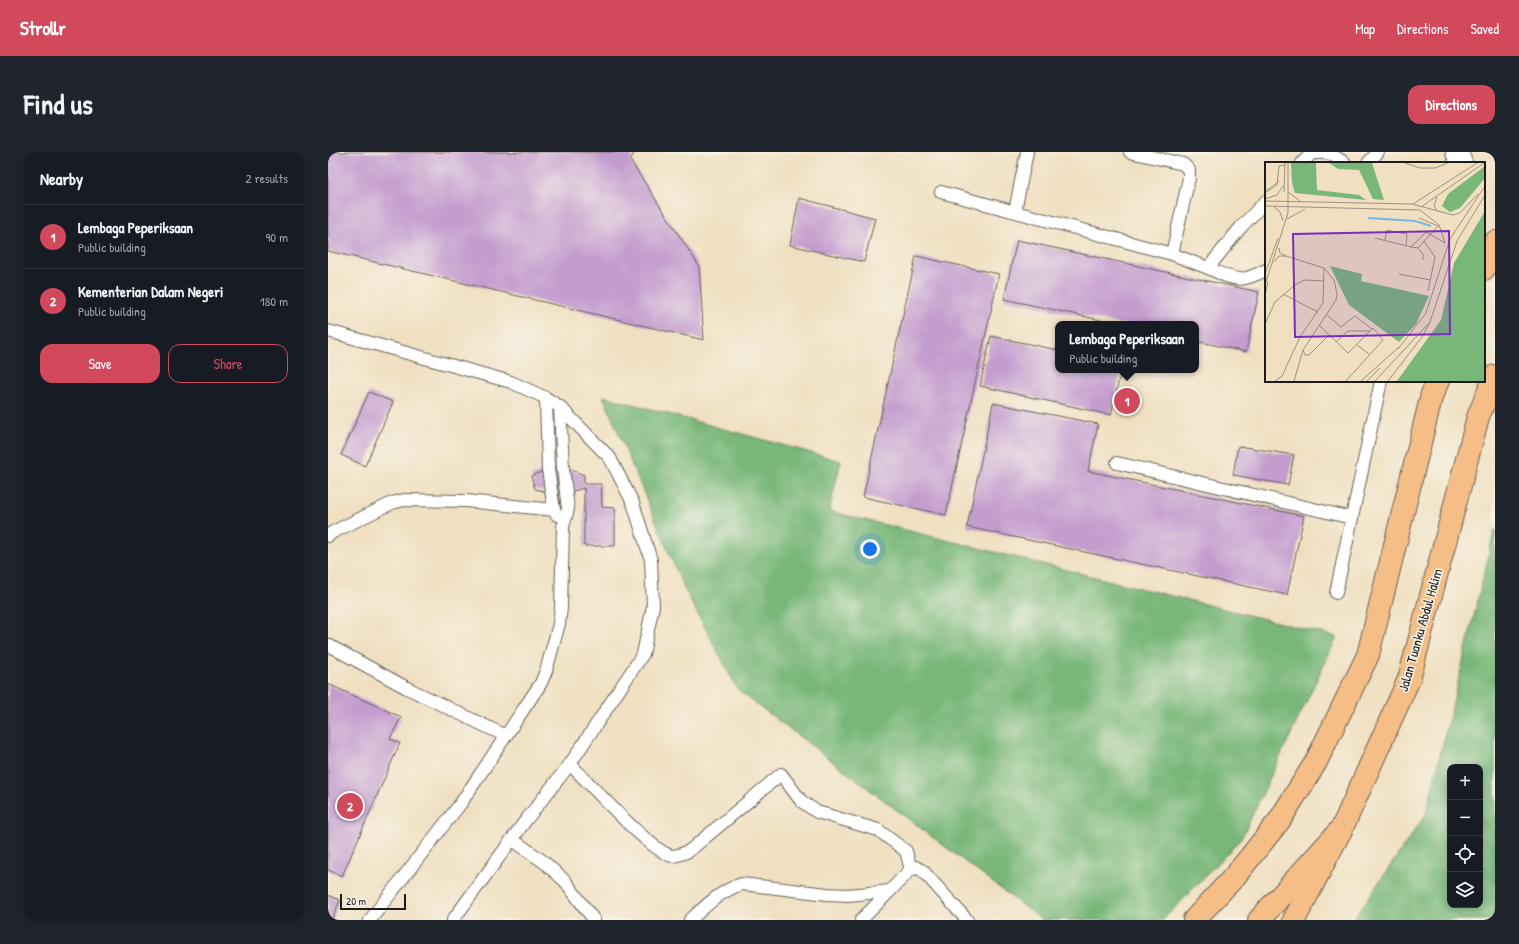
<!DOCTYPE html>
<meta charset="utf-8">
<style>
body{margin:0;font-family:"Patrick Hand",sans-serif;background:#20242c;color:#f1f3f6}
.controls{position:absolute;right:12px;bottom:12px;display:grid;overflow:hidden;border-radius:8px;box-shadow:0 2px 10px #0003}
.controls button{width:36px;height:36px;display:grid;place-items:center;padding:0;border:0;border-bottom:1px solid #363941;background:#171b24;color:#f1f3f6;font:20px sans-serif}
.scale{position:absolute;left:12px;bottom:10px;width:66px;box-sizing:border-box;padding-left:4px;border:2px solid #1c1c1c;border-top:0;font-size:11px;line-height:14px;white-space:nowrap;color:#1c1c1c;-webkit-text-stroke:3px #f7f3e8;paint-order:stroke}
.you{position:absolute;left:542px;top:397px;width:14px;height:14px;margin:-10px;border:3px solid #fff;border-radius:50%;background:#1a73e8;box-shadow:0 0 0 6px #1a73e833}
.badge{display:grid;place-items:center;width:26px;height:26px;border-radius:50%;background:#d1495b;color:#fff;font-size:13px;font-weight:700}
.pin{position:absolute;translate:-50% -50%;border:2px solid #fff;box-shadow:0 1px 4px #0006}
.popup{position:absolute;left:727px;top:169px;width:144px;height:52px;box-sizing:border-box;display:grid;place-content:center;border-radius:8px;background:#171b24;filter:drop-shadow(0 1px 3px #0005);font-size:13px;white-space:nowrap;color:#9ea1a6}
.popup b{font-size:15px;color:#f1f3f6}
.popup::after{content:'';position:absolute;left:50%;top:100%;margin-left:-8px;border:8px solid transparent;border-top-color:#171b24}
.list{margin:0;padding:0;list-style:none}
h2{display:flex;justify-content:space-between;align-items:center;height:52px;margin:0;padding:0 16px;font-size:17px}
h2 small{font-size:13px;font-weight:400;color:#9ea1a6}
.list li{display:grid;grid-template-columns:26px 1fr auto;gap:12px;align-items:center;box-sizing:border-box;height:64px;padding:0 16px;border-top:1px solid #363941}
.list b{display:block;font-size:15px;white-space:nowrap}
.list p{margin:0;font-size:13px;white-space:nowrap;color:#9ea1a6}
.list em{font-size:13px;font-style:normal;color:#9ea1a6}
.actions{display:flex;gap:8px;padding:12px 16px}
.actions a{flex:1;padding:9px 0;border:1px solid #d1495b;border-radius:12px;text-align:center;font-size:14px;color:#d1495b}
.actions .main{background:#d1495b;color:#fff}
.icon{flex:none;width:22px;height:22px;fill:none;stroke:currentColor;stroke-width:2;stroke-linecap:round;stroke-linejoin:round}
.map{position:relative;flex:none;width:1167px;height:768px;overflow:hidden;border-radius:12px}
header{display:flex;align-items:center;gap:24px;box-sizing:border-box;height:56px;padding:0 20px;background:#d1495b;color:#fff}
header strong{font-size:19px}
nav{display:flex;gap:22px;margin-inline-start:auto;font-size:14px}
.intro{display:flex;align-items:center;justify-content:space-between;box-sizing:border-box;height:96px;padding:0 24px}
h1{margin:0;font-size:28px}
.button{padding:10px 18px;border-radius:12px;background:#d1495b;color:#fff;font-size:14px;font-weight:700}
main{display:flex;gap:24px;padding:0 24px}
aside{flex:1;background:#171b24;border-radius:12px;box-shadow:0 2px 10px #0003}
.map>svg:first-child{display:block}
.forest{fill:#78b778;stroke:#4a6a4a;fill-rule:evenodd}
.building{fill:#c49dcf}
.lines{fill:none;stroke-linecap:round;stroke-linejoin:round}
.service-casing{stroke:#666156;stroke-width:14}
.tertiary-casing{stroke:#666156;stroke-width:24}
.primary-casing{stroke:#666156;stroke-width:24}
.motorway-casing{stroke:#666156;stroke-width:24}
.service{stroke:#fff;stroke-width:12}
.tertiary{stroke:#fff;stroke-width:22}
.primary{stroke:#f6be87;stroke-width:22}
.motorway{stroke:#f6be87;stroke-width:22}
.labels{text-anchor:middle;stroke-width:3;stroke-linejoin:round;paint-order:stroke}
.street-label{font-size:14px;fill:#1c1c1c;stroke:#f7f3e8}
.inset-river{fill:none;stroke:#71b9e9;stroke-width:2}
.inset-road{fill:none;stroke:#9b927f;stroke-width:1}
.view{fill:#7b2cbf;fill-opacity:0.15;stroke:#7b2cbf;stroke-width:2}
.inset-edge{fill:none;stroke:#1c1c1c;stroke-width:2}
</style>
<header>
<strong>Strollr</strong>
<nav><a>Map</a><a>Directions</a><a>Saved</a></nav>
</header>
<div class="intro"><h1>Find us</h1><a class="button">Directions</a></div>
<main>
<aside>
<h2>Nearby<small>2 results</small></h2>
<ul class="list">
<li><span class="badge">1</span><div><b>Lembaga Peperiksaan</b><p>Public building</p></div><em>90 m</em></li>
<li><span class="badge">2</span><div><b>Kementerian Dalam Negeri</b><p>Public building</p></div><em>180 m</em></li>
</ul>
<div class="actions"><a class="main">Save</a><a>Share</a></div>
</aside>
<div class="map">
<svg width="1167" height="768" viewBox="0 0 1167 768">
<rect width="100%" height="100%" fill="#f7f3e8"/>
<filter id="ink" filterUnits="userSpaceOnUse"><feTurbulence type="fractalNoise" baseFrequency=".025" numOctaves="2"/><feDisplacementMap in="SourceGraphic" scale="8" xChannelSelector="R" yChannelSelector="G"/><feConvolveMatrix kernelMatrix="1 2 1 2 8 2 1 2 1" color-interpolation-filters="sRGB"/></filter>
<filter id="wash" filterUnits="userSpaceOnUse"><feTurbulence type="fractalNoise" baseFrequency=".012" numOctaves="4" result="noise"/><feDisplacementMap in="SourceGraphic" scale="16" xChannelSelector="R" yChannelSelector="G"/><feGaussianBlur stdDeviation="0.9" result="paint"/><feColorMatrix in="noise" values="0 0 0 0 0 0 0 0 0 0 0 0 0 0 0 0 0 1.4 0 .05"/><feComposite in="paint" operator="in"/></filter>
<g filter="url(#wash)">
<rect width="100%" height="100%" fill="#f0e0c1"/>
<g class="forest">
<path d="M275 244 513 309 501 359 1009 485 913 687 835 768H714L410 538 355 434Z"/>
<path d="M1167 377V768H1025L1098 662ZM1122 615H1152V753H1122Z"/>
</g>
<g id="blocks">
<g class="building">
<path d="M0 0H307L302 8 371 114 376 188 0 99Z"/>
<path d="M471 46 547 66 536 110 462 93Z"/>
<path d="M689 88 931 140 918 200 868 189V172H791L676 147Z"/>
<path d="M588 104 671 122 618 363 535 345Z"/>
<path d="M663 184 730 198V218H793L783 263 652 234Z"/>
<path d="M41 240 65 250 37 314 13 303Z"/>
<path d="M665 251 770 272 760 319 976 364 959 443 639 375Z"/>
<path d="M910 294 966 303 960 333 905 323Z"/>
<path d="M242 317 256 323V332H273L274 355 287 356V394H256V336L232 343 207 337 203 324 215 319Z"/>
<path d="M0 532 73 565 62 587 72 591 14 724 0 718Z"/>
<path d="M0 743 12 748 4 768H0Z"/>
</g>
</g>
</g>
<g filter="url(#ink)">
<use href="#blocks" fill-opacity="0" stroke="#666156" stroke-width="1"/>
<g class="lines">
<g class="service-casing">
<g id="service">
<path d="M802 0 855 12 861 18V26L844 102"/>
<path d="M974 11 984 1H1001L1017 11"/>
<path d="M1040 11 1050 0"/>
<path d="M613 40 844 102 880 116 913 75 938 49"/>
<path d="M687 59 699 0"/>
<path d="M880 116C907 128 910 132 938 118"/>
<path d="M0 179 183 230 218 246 232 255 282 306 305 351 323 408 325 454 315 502 242 612 198 668 125 768"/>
<path d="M218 246 220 317 226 358 229 363"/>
<path d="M789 311 1024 366"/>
<path d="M0 384 5 380 64 351 76 348 138 349 226 358"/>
<path d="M1008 441 1053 229"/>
<path d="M0 493 79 536 178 584"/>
<path d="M242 612C259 629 324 701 344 704 349 704 356 701 361 699L453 622 473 649 489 660 550 678 578 699 583 718"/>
<path d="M185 688 216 710 237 729 266 768"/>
<path d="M42 768 133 651 213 531 218 519 231 472 233 456 235 375 240 357 235 316 232 255"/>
<path d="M362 768C379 753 392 739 414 732L499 742 520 743 562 739 580 720 588 715 595 719 639 768"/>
<path d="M533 768 562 739"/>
</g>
</g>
<g class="tertiary-casing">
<path id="tertiary" d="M1129 0 1133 11"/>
</g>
<g class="primary-casing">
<g id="primary">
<path d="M1156 117 1167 90"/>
<path d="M866 768 907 724 951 669 988 610 1040 503 1104 242 1110 229"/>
<path d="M931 768 1014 676 1081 527 1150 265 1167 224"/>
</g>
</g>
<g class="motorway-casing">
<path id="motorway" d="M966 768 1014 676"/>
</g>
<use href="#service" class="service"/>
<use href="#tertiary" class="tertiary"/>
<use href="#primary" class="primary"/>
<use href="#motorway" class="motorway"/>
</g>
</g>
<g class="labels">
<g class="street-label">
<text transform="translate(1092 478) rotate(-74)" y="5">Jalan Tuanku Abdul Halim</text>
</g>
</g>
<g transform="translate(937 10)">
<rect width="220" height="220" fill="#f0e0c1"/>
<path d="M26 1H51L52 28 94 33 101 38 30 31 27 21ZM64 1H107L119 38 108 37 94 8 73 7ZM220 4V16L195 46 185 50 177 44 183 32ZM220 49V219H132L176 158 189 101ZM65 104 97 112 96 119 164 134 151 162 134 180 84 143Z" fill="#78b778"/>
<path class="inset-river" d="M103 56 150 59 166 64"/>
<path class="inset-road" d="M140 1 155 6H170L183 1M0 30 14 19M19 30 20 1M23 30 35 39M0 31 12 23 14 4 20 3M172 35 169 44 173 50M0 37 12 33 18 24M0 39 147 42 188 53 195 51 213 32M148 42 212 1M0 44 155 48 174 63 180 81M9 45 15 50 18 59M156 45 219 1M154 56 173 64M22 57 40 47M110 76 146 85 161 70 180 81M120 78 122 68 142 72 141 84M159 79 170 95 163 129M146 85 153 86 174 63M153 86 158 92V98M21 94 59 106 69 118 72 132 71 138 38 188 29 219M9 100 14 94H21L15 91 14 86M0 112 13 76M134 112 165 118M0 123 23 51V1M18 132 53 150M0 134 3 120M62 153 76 165 90 154 107 167M0 162 10 140 30 123 39 118 59 119M54 163 83 191 105 169M71 180 83 169H105L108 166 118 178 81 219M92 183 104 192M133 187 161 151 185 77 220 24M38 188 40 193H44L64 173M10 219 17 214 35 175 58 141 59 106M96 219 134 185M102 219 115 206M110 219 165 160 192 79 220 33M123 219 157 175 165 160"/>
<path class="view" d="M184 69 185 172 30 175 28 72Z"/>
<rect width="220" height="220" class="inset-edge"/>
</g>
</svg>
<div class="controls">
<button>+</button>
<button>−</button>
<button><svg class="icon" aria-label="locate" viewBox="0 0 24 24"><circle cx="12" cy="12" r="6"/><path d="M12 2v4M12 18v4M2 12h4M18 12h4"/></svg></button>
<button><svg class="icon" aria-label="layers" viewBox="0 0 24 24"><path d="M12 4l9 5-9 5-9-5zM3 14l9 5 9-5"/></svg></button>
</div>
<div class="scale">20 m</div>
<div class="you"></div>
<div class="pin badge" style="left:799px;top:249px">1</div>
<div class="popup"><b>Lembaga Peperiksaan</b>Public building</div>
<div class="pin badge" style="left:22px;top:654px">2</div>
</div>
</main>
